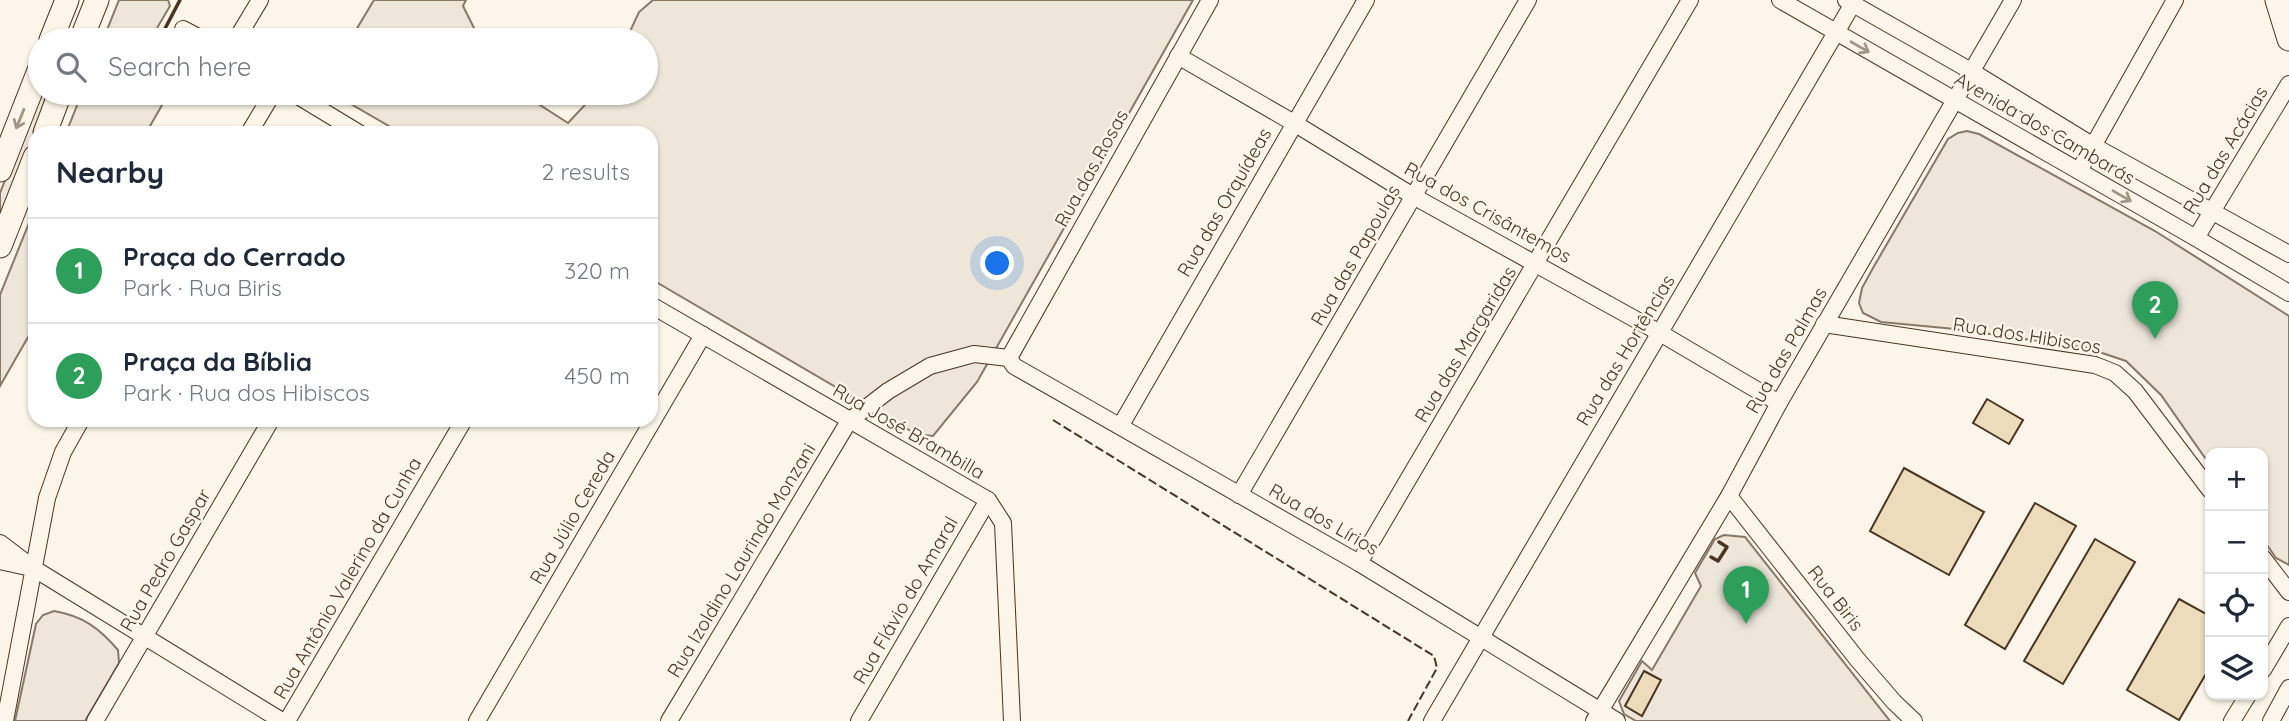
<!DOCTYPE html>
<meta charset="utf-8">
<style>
body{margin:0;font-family:Quicksand,sans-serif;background:#f2f2f3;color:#1f2937}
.controls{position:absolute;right:21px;bottom:21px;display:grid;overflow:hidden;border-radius:14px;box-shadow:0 2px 5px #0004}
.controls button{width:63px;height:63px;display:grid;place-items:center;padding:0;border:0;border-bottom:2px solid #e0e1e3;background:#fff;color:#1f2937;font:35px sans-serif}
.you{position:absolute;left:998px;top:264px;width:24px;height:24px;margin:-18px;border:5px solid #fff;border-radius:50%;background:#1a73e8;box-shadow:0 0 0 10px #1a73e833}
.badge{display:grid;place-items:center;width:46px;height:46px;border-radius:50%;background:#c62828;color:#fff;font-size:23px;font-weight:700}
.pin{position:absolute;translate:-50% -58px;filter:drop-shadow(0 2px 4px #0008)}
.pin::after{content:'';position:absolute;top:37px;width:24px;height:21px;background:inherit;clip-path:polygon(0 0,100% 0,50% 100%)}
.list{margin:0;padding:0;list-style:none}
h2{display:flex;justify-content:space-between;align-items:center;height:91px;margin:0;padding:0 28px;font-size:30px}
h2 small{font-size:23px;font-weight:400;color:#747a83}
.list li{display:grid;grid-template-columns:46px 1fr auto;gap:21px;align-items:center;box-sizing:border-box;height:105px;padding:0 28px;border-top:2px solid #e0e1e3}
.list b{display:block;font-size:26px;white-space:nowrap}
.list p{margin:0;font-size:23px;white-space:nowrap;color:#747a83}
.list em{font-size:23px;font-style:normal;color:#747a83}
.icon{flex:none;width:38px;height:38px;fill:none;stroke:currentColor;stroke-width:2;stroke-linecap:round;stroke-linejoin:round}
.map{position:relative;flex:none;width:2289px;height:721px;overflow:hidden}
.search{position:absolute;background:#fff;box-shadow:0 2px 5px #0004;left:28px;top:28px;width:630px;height:77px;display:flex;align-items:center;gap:18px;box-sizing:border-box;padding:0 24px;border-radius:38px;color:#747a83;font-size:26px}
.panel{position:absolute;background:#fff;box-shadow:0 2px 5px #0004;left:28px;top:126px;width:630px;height:301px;border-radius:21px}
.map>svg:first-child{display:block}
.green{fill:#ede6d9;stroke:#887966;stroke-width:2}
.building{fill:#ecdcbc;stroke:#4a3520;stroke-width:2}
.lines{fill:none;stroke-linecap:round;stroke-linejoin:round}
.street-casing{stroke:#4a3520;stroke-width:18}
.secondary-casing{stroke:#4a3520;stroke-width:25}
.street{stroke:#fbf6e9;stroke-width:16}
.secondary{stroke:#fbf6e9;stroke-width:23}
.fence{stroke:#4a3520;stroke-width:2;stroke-dasharray:9 3.5;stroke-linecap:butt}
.wall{stroke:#4a3520;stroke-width:3.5}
.oneway{stroke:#a29684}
.labels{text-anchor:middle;stroke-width:5;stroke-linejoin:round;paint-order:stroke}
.street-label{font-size:19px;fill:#4a3520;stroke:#fbf6e9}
</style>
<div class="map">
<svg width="2289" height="721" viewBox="0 0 2289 721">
<rect width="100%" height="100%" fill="#fbf6e9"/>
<g class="green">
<path d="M119 0H168L170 6 150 40H103Z"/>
<path d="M374 0H466L463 6 480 40H350Z"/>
<path d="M653 0H1193L977 382 933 436 916 434 651 279V133H401L332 93H532L537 103 568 123 596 93H646V40H626L639 12Z"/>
<path d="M40 92 51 93 0 219V193Z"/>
<path d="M82 93H169L146 133H66Z"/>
<path d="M1967 131 1979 134 2155 231 2289 316V565L2276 558 2263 539V453H2210V465L2161 395 2126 361 2087 348 1955 329 1881 322 1863 313 1859 303 1862 288 1873 268 1948 139 1958 133Z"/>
<path d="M35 208V325L0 386V295Z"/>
<path d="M1724 535 1745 537 1890 721H1636L1624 714 1619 701 1642 661 1652 670 1701 586 1695 573 1715 539Z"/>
<path d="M54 611C83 616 99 628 118 650L119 663 85 721H15L36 624 43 615Z"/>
</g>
<g class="building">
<path d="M1987 399 2023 420 2009 444 1973 423Z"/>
<path d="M1904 468 1984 512 1949 575 1870 531Z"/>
<path d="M2035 503 2076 526 2005 649 1965 625Z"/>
<path d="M2095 539 2135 562 2063 684 2024 661Z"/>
<path d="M2179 599 2210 616V667L2179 720 2127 690Z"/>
<path d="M1644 671 1661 680 1642 716 1625 706Z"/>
</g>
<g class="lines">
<g class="street-casing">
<g id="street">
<path d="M1780 0 2196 238 2289 293"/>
<path d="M1846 0 1971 71 2092 145 2289 254"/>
<path d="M183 29 204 40"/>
<path d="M236 40 260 0"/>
<path d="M1178 56 1294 123 1413 196 1660 333 1779 403"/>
<path d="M293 93 359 133"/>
<path d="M249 133 273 93"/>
<path d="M2079 171 2175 0"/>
<path d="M2196 238 2289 84"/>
<path d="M651 305 988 500 1003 523 1012 721"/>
<path d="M1824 324 2095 365 2115 373 2135 391 2210 490"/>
<path d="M1009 358 1014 366 1359 563 1617 721"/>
<path d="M1009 358 1210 0"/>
<path d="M1121 425 1366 0"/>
<path d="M1239 495 1528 0"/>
<path d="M1729 496 1857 659 1894 702 1914 721"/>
<path d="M0 543 33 568 282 721"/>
<path d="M2263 558 2289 592"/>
<path d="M0 561 27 567"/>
<path d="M1359 563 1690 0"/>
<path d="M2263 670 2289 626"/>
<path d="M5 721 47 498 63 452 81 420"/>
<path d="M95 721 271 420"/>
<path d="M287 721 464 420"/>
<path d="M477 721 703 335"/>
<path d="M669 721 849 421 888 391 930 366 974 354 1009 358"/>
<path d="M859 721 988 500"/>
<path d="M1432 721 1855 0"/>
<path d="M1594 721 1729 496 1779 403 2013 0"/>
<path d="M2232 721 2248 695"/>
<path d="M2271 721 2289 688"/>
</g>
</g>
<g class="secondary-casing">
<g id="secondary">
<path d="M2277 0 2289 39"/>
<path d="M51 40 67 0"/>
<path d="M81 40 97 0"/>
<path d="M45 133 60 93"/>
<path d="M0 170 40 68"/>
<path d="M0 246 35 157"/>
</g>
</g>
<use href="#street" class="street"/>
<use href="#secondary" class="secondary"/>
<path class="fence" d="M1053 420 1434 656 1437 668 1408 721"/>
<g class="wall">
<path d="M159 40 180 0"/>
<path d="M1711 557 1718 561 1727 547 1719 542"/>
</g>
</g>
<defs><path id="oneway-shaft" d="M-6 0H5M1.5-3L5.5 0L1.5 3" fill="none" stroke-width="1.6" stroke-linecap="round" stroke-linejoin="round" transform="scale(1.75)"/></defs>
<g class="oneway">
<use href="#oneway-shaft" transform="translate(1860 47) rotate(30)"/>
<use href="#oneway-shaft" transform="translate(20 119) rotate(112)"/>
<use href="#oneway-shaft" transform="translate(2122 196) rotate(30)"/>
</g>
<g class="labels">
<g class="street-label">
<text transform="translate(2045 128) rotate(30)" y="7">Avenida dos Cambarás</text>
<text transform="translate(2225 150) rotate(-59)" y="7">Rua das Acácias</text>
<text transform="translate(1091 168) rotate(-61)" y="7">Rua das Rosas</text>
<text transform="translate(1224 202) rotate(-60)" y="7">Rua das Orquídeas</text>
<text transform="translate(1488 212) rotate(29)" y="7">Rua dos Crisântemos</text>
<text transform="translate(1355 255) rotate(-60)" y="7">Rua das Papoulas</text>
<text transform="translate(2027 335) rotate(9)" y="7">Rua dos Hibiscos</text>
<text transform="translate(1465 344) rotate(-59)" y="7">Rua das Margaridas</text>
<text transform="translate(1625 350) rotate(-59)" y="7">Rua das Hortências</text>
<text transform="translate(1786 350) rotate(-60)" y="7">Rua das Palmas</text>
<text transform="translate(909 431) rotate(30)" y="7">Rua José Brambilla</text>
<text transform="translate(572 517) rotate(-60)" y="7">Rua Júlio Cereda</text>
<text transform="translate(1324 519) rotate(30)" y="7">Rua dos Lírios</text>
<text transform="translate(165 560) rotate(-60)" y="7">Rua Pedro Gaspar</text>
<text transform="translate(741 560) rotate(-59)" y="7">Rua Izoldino Laurindo Monzani</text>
<text transform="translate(347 578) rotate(-60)" y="7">Rua Antônio Valerino da Cunha</text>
<text transform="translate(1836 598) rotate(52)" y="7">Rua Biris</text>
<text transform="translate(905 600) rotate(-60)" y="7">Rua Flávio do Amaral</text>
</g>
</g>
</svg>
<div class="controls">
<button>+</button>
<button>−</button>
<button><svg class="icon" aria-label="locate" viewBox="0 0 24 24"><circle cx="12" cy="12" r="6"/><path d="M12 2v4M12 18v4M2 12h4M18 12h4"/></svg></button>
<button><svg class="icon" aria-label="layers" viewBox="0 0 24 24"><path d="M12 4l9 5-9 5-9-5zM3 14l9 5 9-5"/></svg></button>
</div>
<div class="you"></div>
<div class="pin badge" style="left:1746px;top:624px;background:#2e9e5b">1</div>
<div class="pin badge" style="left:2155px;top:339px;background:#2e9e5b">2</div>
<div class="search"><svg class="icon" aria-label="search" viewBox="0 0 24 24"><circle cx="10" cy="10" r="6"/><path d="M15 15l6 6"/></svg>Search here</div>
<section class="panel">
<h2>Nearby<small>2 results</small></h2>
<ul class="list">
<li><span class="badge" style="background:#2e9e5b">1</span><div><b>Praça do Cerrado</b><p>Park · Rua Biris</p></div><em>320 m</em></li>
<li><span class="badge" style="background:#2e9e5b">2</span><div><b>Praça da Bíblia</b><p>Park · Rua dos Hibiscos</p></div><em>450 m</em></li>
</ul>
</section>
</div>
